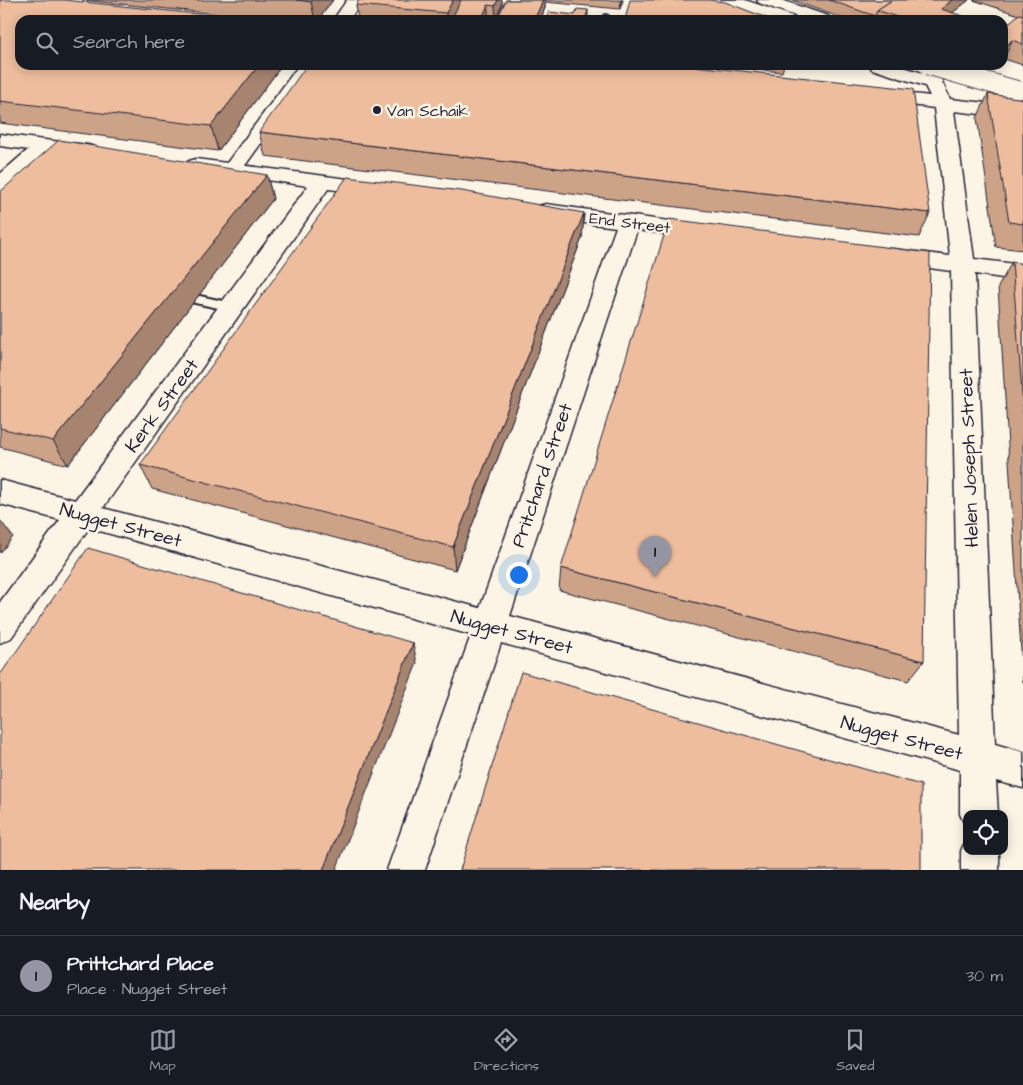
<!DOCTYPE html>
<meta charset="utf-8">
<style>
body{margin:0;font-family:"Architects Daughter",sans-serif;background:#242831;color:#f1f3f6}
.controls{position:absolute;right:15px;bottom:15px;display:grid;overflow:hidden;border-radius:10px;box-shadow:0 2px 12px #0003}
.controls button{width:45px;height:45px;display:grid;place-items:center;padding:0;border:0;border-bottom:1px solid #363941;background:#171b24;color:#f1f3f6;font:25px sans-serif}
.you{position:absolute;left:518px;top:574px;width:18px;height:18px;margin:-12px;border:4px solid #fff;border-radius:50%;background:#1a73e8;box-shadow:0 0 0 8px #1a73e833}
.badge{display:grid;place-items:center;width:32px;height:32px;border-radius:50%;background:#9495a2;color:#111;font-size:16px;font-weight:700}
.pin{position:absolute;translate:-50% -41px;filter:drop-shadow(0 1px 2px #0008)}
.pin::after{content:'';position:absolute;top:26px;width:18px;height:15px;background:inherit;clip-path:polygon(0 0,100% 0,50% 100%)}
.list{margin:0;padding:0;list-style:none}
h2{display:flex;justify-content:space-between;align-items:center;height:65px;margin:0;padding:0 20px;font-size:21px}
h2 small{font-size:16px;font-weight:400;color:#9ea1a6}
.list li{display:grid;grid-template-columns:32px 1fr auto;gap:15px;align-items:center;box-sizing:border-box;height:80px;padding:0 20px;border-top:1px solid #363941}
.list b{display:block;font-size:19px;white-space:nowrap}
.list p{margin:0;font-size:16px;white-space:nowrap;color:#9ea1a6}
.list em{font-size:16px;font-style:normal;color:#9ea1a6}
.icon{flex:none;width:28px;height:28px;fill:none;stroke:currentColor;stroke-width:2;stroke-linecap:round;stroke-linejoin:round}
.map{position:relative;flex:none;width:1023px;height:870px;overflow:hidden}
.search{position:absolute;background:#171b24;box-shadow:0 2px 12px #0003;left:15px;right:15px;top:15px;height:55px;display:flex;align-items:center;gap:12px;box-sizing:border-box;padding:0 18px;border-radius:15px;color:#9ea1a6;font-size:19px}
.sheet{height:145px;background:#171b24}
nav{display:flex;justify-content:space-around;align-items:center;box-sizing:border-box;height:70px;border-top:1px solid #363941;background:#171b24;font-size:14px;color:#9ea1a6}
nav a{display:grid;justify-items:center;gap:2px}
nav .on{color:#9495a2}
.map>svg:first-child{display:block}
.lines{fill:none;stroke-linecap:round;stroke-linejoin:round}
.lane-casing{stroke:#22223b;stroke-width:4}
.street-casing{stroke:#22223b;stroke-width:3}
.secondary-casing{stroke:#22223b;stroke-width:3}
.lane{fill:#fcf5e5;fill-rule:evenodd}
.street{fill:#fcf5e5;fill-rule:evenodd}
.secondary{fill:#fcf5e5;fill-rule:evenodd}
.secondary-bridge-casing{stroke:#22223b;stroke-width:21;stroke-linecap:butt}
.secondary-bridge{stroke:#fcf5e5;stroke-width:19}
.wall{fill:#cda388;stroke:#22223b}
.shaded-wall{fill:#a7846f;stroke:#22223b}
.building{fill:#eebd9e;stroke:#22223b}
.poi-dot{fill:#22223b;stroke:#fcf5e5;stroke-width:2}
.labels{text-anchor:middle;stroke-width:5;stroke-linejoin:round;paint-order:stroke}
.far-poi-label{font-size:16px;fill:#22223b;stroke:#fcf5e5;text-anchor:start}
.far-street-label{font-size:16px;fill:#22223b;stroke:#fcf5e5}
.street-label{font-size:19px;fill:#22223b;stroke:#fcf5e5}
</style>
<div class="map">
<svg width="1023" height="870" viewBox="0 0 1023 870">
<rect width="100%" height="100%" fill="#fcf5e5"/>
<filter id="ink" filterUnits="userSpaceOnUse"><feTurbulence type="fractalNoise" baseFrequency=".02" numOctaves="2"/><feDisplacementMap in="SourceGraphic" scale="10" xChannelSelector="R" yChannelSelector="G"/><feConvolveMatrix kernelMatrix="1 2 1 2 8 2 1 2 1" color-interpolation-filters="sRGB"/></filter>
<g filter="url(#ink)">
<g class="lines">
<g class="lane-casing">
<g id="lane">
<path d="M605 15 608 16 609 20H599Z"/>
<path d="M177 291 232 303 239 307 232 311 172 298 170 295 172 292Z"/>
</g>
</g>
<g class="street-casing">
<g id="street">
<path d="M757 0H781L828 16 830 20H806L759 3Z"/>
<path d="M869 65H897L923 73V65H941L942 82 950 99 1023 107V119L954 111 974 259 1023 265V281L975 274 995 744 1023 752V788L996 781 998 814H967L966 827 960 814V770L501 643 425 870H387L471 635 89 528 11 638 0 643V602L60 520 0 504V480L75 500 308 186 225 174 222 170 225 166 232 164 379 183 386 185 390 189 386 193 379 195 328 189 103 508 480 608 616 227 546 218 538 216 535 211 538 206 546 204 712 227 715 232 712 237 704 239 637 230 510 616 959 735 951 271 893 263 885 261 882 256 885 251 893 249 950 256 934 108 871 100 869 96 871 92 878 90 930 96 925 86 872 69Z"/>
<path d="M0 134 44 140 51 142 54 146 51 150 44 152 0 146Z"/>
<path d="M967 837V851H999V870H961V851Z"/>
</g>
</g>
<g class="secondary-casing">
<g id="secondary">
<path d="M347 0H363L349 20H333Z"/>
<path d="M721 0H745L792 16 794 20H770L723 3Z"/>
<path d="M299 65H317L239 174 232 176 189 169 186 165 189 161 196 159 227 163Z"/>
<path d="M44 140 88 145 95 147 98 151 95 155 88 157 49 153 7 189 0 191V174L37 142Z"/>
</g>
</g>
<use href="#lane" class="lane"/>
<use href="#street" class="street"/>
<use href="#secondary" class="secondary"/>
<g class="secondary-bridge-casing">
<path id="secondary-bridge" d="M928 65 1018 91"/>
</g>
<use href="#secondary-bridge" class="secondary-bridge"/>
</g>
<g class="wall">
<path d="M0 0 20 65H282L218 151 0 123Z"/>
<path d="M82 0H333L318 20H275Z"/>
<path d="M359 0H502V5L496 18 488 17 487 20H358L356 5Z"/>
<path d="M506 0H623L620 9 545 2V8L540 20H498V17Z"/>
<path d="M791 0H969L952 13 975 20H847Z"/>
<path d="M973 0H1023V65L1004 59 1003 60V28L1019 15Z"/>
<path d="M713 65H784L782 72Z"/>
<path d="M975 65H997L991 71Z"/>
<path d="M988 94 1023 99V250L996 247 977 118Z"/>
<path d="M259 132 930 213 919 237 265 156Z"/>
<path d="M267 175 273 199 68 465 0 447V192Z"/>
<path d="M584 213 582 238 455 570 152 489 140 465Z"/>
<path d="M1012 262 1023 264V682L998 287Z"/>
<path d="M561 568 924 661 908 681 559 590Z"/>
</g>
<g class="shaded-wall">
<path d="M313 0H333L318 20H315L311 2Z"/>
<path d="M453 0H465L451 20H446V13Z"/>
<path d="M498 0H502V5L496 18 495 6Z"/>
<path d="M543 0H545V8L540 20H536V16Z"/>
<path d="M621 0H623L620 9Z"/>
<path d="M952 0H969L943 20 941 9Z"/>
<path d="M488 5V17L487 20H481Z"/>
<path d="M588 10V20H585Z"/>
<path d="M1012 40 1004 59 1003 60V49Z"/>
<path d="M259 65H282L218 151 211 126Z"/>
<path d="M993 65H997L991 71Z"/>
<path d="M267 175 273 199 68 465 53 441Z"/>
<path d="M584 213 582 238 455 570 453 547Z"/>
<path d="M0 520 13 537 0 553Z"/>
<path d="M413 643 417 663 336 870H323Z"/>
</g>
<g class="building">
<path d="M0 0H64L256 20H20V65H259L211 126 0 101Z"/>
<path d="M296 0H313L311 2Z"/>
<path d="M359 0H453L446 13 356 5Z"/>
<path d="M461 0H498L495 6 488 5 481 20H451Z"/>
<path d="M506 0H543L536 16 526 15 524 20 498 17Z"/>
<path d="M630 0H708L725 2 772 20H625Z"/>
<path d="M829 0H892L877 10 875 16Z"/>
<path d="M892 0H952L941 9 975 20H905L877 10Z"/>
<path d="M577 9 588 10 585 20H546L549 12 575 15Z"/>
<path d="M1019 14 1023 15V44L1012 40 1003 49V28Z"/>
<path d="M307 65H684L913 89 930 213 259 132Z"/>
<path d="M988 94 1018 98 1023 99V224L1009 222Z"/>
<path d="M59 140 267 175 53 441 0 428V192Z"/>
<path d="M347 177 462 191 584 213 453 547 140 465Z"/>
<path d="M669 219 930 253 924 661 561 568Z"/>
<path d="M1012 262 1023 264V406Z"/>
<path d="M88 548 413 643 323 870H0V675Z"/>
<path d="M521 672 921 785V870H460Z"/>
</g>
</g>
<circle class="poi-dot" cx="377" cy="110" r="5"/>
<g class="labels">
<g class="far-poi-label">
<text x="387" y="116">Van Schaik</text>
</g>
<g class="far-street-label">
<text transform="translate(630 222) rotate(7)" y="6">End Street</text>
</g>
<g class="street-label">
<text transform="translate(161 405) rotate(-54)" y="7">Kerk Street</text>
<text transform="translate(968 458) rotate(-92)" y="7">Helen Joseph Street</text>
<text transform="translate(541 475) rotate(-71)" y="7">Pritchard Street</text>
<text transform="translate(121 524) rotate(15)" y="7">Nugget Street</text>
<text transform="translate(512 631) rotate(15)" y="7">Nugget Street</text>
<text transform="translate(902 737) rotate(15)" y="7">Nugget Street</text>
</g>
</g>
</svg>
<div class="controls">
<button><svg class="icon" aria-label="locate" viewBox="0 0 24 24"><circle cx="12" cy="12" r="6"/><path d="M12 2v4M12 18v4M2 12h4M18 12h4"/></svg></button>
</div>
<div class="you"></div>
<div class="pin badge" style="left:655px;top:577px">1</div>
<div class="search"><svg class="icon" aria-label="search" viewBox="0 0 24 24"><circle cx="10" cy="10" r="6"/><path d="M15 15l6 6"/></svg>Search here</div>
</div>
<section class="sheet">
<h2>Nearby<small></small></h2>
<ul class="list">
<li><span class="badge">1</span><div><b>Prittchard Place</b><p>Place · Nugget Street</p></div><em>30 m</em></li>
</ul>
</section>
<nav>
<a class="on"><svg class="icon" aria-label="map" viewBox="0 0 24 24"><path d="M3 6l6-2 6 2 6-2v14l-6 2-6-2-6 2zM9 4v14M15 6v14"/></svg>Map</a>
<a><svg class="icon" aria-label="directions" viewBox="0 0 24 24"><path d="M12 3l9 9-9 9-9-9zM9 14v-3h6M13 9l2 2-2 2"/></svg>Directions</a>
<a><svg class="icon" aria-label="saved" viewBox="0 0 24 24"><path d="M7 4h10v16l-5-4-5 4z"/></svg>Saved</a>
</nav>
